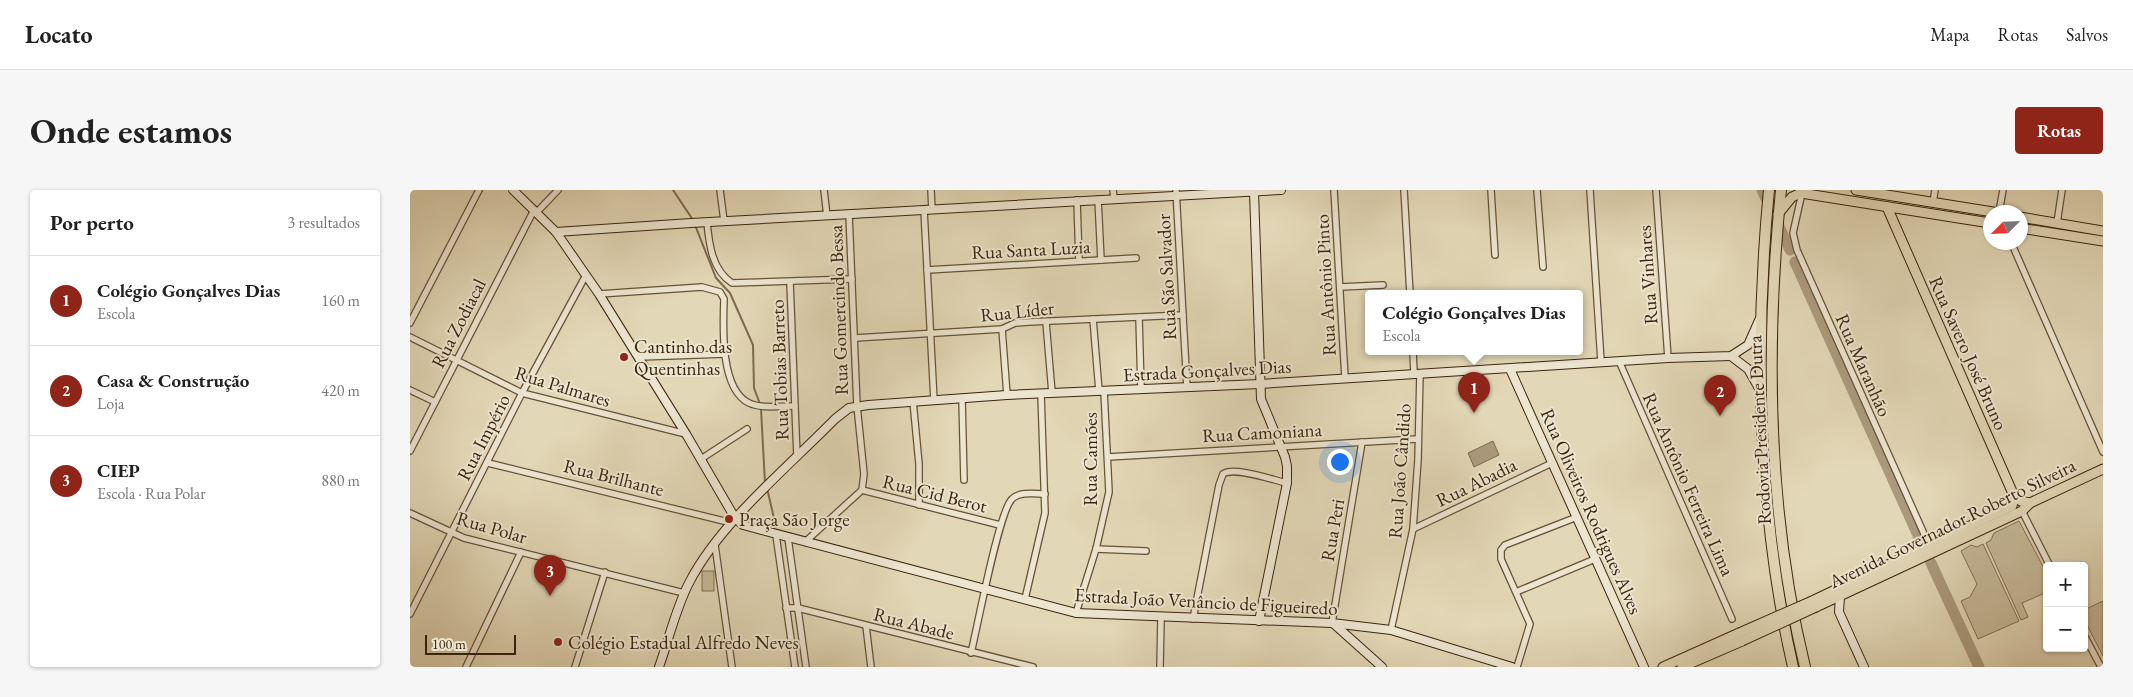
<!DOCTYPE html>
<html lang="pt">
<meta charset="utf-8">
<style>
body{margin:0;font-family:"EB Garamond",serif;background:#f6f6f6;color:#222}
.controls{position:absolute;right:15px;bottom:15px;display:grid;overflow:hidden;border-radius:5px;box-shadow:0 1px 4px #0004}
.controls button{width:45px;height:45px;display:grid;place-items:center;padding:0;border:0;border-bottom:1px solid #e0e0e0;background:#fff;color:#222;font:25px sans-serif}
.compass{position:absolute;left:1573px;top:15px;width:45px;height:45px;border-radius:50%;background:#fff;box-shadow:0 1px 4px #0004;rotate:246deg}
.scale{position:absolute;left:15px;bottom:12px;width:91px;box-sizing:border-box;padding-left:5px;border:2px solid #3c250d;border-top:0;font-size:14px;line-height:18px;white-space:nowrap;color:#3c250d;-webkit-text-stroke:4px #ece5d0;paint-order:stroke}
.you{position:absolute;left:929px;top:271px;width:18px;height:18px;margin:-12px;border:4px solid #fff;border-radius:50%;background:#1a73e8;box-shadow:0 0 0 8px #1a73e833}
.badge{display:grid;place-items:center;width:32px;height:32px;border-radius:50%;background:#8f2418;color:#fff;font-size:16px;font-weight:700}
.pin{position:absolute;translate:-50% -41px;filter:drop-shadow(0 1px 2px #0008)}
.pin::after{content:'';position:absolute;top:26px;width:18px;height:15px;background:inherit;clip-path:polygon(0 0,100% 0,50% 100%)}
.popup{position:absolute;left:955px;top:100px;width:218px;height:65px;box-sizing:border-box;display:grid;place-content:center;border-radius:5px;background:#fff;filter:drop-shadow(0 1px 4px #0005);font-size:16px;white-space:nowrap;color:#767676}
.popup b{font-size:19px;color:#222}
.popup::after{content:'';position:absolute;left:50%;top:100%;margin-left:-10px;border:10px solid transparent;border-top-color:#fff}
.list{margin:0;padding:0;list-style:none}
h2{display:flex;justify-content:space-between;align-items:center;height:65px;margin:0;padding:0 20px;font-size:21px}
h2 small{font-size:16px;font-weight:400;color:#767676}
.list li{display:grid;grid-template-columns:32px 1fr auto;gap:15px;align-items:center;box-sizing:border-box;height:90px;padding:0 20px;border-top:1px solid #e0e0e0}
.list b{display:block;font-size:19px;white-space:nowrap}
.list p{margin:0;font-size:16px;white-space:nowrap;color:#767676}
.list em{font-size:16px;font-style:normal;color:#767676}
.map{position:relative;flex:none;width:1693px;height:477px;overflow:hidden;border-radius:5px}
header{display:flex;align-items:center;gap:30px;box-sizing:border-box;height:70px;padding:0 25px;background:#fff;border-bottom:1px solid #e0e0e0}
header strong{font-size:24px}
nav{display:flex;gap:28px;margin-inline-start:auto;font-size:18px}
.intro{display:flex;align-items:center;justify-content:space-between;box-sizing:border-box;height:120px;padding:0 30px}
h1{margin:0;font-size:35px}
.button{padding:12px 22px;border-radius:5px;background:#8f2418;color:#fff;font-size:18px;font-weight:700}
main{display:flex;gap:30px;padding:0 30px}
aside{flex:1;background:#fff;border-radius:5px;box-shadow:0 1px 4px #0004}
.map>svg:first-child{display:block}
.green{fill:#c6b999;stroke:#816f53}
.water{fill:#aa9a7d;stroke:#7e6b50}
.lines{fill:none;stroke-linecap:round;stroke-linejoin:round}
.stream{stroke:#7e6b50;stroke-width:2}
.river{stroke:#aa9a7d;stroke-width:11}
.street-casing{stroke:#665237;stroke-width:8}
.secondary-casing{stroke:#3c250d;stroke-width:10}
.primary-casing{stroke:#3c250d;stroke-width:11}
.highway-casing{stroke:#3c250d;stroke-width:12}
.street{stroke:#ece5d0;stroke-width:5.5}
.secondary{stroke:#ece5d0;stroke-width:8}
.primary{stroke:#e2d7b6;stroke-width:9}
.highway{stroke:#e2d7b6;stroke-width:10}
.primary-bridge-casing{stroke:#3c250d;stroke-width:11;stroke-linecap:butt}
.primary-bridge{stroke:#e2d7b6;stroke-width:9}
.poi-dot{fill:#8f2418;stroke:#ece5d0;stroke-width:2}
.labels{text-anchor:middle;stroke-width:4;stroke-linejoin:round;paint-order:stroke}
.street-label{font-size:19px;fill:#3c250d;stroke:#ece5d0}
.poi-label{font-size:19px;fill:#3c250d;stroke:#ece5d0;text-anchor:start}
</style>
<header>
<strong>Locato</strong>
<nav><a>Mapa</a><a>Rotas</a><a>Salvos</a></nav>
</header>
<div class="intro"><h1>Onde estamos</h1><a class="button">Rotas</a></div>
<main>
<aside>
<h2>Por perto<small>3 resultados</small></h2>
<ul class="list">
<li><span class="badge">1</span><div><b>Colégio Gonçalves Dias</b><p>Escola</p></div><em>160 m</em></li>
<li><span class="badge">2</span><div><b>Casa &amp; Construção</b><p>Loja</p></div><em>420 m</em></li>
<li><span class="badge">3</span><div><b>CIEP</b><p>Escola · Rua Polar</p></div><em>880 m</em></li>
</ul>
</aside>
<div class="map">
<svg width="1693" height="477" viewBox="0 0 1693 477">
<rect width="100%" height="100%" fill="#e2d7b6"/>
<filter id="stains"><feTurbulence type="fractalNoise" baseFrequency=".004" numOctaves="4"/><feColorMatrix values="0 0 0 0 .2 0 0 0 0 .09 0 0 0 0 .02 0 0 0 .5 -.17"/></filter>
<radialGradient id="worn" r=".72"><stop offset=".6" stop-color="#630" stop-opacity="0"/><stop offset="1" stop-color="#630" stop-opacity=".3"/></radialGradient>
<g class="green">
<path d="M1609 331 1637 384V402L1612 413 1618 427 1611 430 1576 353 1581 350 1584 343Z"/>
<path d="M1573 354 1609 431 1568 449 1551 411 1560 407 1567 394 1551 361 1561 355 1567 357Z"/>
<rect x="292" y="381" width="12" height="20"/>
<path d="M1693 411V466L1674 429V420Z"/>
</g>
<path class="water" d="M1083 251 1089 265 1064 277 1058 263Z"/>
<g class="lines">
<g class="stream">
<path d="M263 0 283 30"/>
<path d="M285 35 306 88 320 103 343 155 344 198 350 214"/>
<path d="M351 219 355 293"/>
<path d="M357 298 366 337"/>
</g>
<g class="river">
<path d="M1352 0 1380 60"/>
<path d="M1385 72 1511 352"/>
<path d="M1521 373 1569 477"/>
</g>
<g class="street-casing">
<g id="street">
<path d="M310 0 314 31"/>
<path d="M414 0 417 26"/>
<path d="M521 0 522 20"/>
<path d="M703 0 704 8"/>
<path d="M766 0 777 198"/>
<path d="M924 0 935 188"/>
<path d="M994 0 1000 104"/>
<path d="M1081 0 1085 65"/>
<path d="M1127 0 1133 77"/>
<path d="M1180 0 1191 172"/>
<path d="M1246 0 1258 168"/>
<path d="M1392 3 1383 43 1387 60 1519 355"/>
<path d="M688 9 691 70"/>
<path d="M667 10 669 71"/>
<path d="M1523 13 1525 0"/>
<path d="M514 20 524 211"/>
<path d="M127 22 148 0"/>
<path d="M1589 22 1593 0"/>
<path d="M297 32C299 54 302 80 322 93L442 89"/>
<path d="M1647 33 1652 0"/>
<path d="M1601 52 1693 262"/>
<path d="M517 80 726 68"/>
<path d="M380 92 387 267"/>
<path d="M930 97 973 95"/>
<path d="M189 104 292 97 310 102 314 109C313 137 310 199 339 213 352 219 371 216 385 216"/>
<path d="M729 127 731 199"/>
<path d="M683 129 689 201"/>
<path d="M636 132 642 203"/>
<path d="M0 133 69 0"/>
<path d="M592 139 597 205"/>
<path d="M0 147 112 203 276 244"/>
<path d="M445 148 592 139 605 133 619 132 773 125"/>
<path d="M1003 162 1004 183"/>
<path d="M229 167 315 164"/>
<path d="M1209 171 1322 429"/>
<path d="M0 200 25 212"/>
<path d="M552 209 554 290"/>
<path d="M503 211 509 274V315"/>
<path d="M0 261 124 20"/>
<path d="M698 267 1008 249"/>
<path d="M291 269 337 239"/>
<path d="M78 273 322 333"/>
<path d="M452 300 590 335"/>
<path d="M1612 321 1640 376"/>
<path d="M0 323 54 348 274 403"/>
<path d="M1003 339 1142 273"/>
<path d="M366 345 385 477"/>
<path d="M378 348 396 477"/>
<path d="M395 352 452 300 454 284 447 216 439 24"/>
<path d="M305 355 322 477"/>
<path d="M686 359 736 361"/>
<path d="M1106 402 1185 369"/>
<path d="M615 409 635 323 631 204"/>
<path d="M376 418H388L623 477"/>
<path d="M666 423 686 359 699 302 694 201"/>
<path d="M0 424 112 203 176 85"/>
<path d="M783 429 809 295 813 284C824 276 863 290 877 293"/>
<path d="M922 433 952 252"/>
<path d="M456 436 461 477"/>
<path d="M981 440 1003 339 1008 270 1010 183"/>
<path d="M1674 445 1691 477"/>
<path d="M561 463C567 439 589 321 602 309 610 301 625 304 635 304"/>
<path d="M56 477 111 362"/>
<path d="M165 477 195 382"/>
<path d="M750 477 751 428"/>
<path d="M1107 477 1120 434 1091 369V360L1095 355 1167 327"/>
</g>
</g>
<g class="secondary-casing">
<g id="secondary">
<path d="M103 0 146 42 189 104 276 244 325 328 333 335 666 423 922 433 981 440 1102 477"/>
<path d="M844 1 851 209 875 267 877 276V293L849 431"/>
<path d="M146 42 281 33 871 0"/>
<path d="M1321 166 1338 179 1350 200"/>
<path d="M1100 179 1234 477"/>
<path d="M1430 406 1429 422 1454 477"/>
<path d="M924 434 972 477"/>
<path d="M249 477C259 449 266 417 280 391 311 332 378 277 425 229L439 218 458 215 597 205 850 194 1258 168 1321 166 1338 155 1350 128"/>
</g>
</g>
<g class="primary-casing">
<g id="primary">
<path d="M1446 0 1583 22"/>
<path d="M1477 17 1604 306 1611 311 1620 313"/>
<path d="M1368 24 1382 7 1391 3 1580 33"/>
<path d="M1610 27 1693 41"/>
<path d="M1610 38 1693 51"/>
<path d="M1402 411 1602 316 1604 306"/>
<path d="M1406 417 1612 321 1620 313 1693 279"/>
<path d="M1253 477 1329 443"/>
<path d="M1272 477 1332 451"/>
</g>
</g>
<g class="highway-casing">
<g id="highway">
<path d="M1359 0C1344 155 1348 325 1383 477"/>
<path d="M1371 0C1355 159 1357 321 1395 477"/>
</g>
</g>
<use href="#street" class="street"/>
<use href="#secondary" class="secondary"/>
<use href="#primary" class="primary"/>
<use href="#highway" class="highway"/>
<g class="primary-bridge-casing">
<g id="primary-bridge">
<path d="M1329 443 1402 411"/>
<path d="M1332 451 1406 417"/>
</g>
</g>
<use href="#primary-bridge" class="primary-bridge"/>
</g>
<g class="poi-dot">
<circle cx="214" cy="167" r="5"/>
<circle cx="319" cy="329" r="5"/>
<circle cx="148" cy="452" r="5"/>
</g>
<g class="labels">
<g class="street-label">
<text transform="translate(621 59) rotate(-3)" y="7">Rua Santa Luzia</text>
<text transform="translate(1237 85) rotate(-94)" y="7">Rua Vinhares</text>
<text transform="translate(756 87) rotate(-93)" y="7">Rua São Salvador</text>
<text transform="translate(915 95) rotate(-93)" y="7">Rua Antônio Pinto</text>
<text transform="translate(428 120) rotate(-92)" y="7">Rua Gomercindo Bessa</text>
<text transform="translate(607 121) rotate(-6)" y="7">Rua Líder</text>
<text transform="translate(48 133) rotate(-63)" y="7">Rua Zodiacal</text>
<text transform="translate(1559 163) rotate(66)" y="7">Rua Savero José Bruno</text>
<text transform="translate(1454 175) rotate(66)" y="7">Rua Maranhão</text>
<text transform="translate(369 180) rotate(-92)" y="7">Rua Tobias Barreto</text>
<text transform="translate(797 180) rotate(-3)" y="7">Estrada Gonçalves Dias</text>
<text transform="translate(153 196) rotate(17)" y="7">Rua Palmares</text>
<text transform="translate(1349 240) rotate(-93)" y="7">Rodovia Presidente Dutra</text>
<text transform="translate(852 242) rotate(-3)" y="7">Rua Camoniana</text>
<text transform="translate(73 247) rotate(-63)" y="7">Rua Império</text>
<text transform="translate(680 269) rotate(-90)" y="7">Rua Camões</text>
<text transform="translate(989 281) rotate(-86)" y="7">Rua João Cândido</text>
<text transform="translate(204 287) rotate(14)" y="7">Rua Brilhante</text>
<text transform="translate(1066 292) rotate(-26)" y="7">Rua Abadia</text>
<text transform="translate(1279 294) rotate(66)" y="7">Rua Antônio Ferreira Lima</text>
<text transform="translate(525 303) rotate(14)" y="7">Rua Cid Berot</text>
<text transform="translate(1182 321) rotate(66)" y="7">Rua Oliveiros Rodrigues Alves</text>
<text transform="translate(1542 333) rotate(-26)" y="7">Avenida Governador Roberto Silveira</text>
<text transform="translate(82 337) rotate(16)" y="7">Rua Polar</text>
<text transform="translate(922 340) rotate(-80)" y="7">Rua Peri</text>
<text transform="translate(796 411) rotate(3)" y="7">Estrada João Venâncio de Figueiredo</text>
<text transform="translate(504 433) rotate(14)" y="7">Rua Abade</text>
</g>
<g class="poi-label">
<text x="224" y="163">Cantinho das<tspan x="224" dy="22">Quentinhas</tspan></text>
<text x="329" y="336">Praça São Jorge</text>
<text x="158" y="459">Colégio Estadual Alfredo Neves</text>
</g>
</g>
<rect width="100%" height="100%" filter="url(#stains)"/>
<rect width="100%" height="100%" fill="url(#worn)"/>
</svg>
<div class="controls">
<button>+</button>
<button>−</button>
</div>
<svg class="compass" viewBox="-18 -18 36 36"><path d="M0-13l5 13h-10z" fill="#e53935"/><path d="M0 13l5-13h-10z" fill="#767676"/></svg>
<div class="scale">100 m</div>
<div class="you"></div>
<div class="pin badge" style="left:1064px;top:223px">1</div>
<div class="popup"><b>Colégio Gonçalves Dias</b>Escola</div>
<div class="pin badge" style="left:1310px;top:226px">2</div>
<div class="pin badge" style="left:140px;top:406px">3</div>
</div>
</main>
